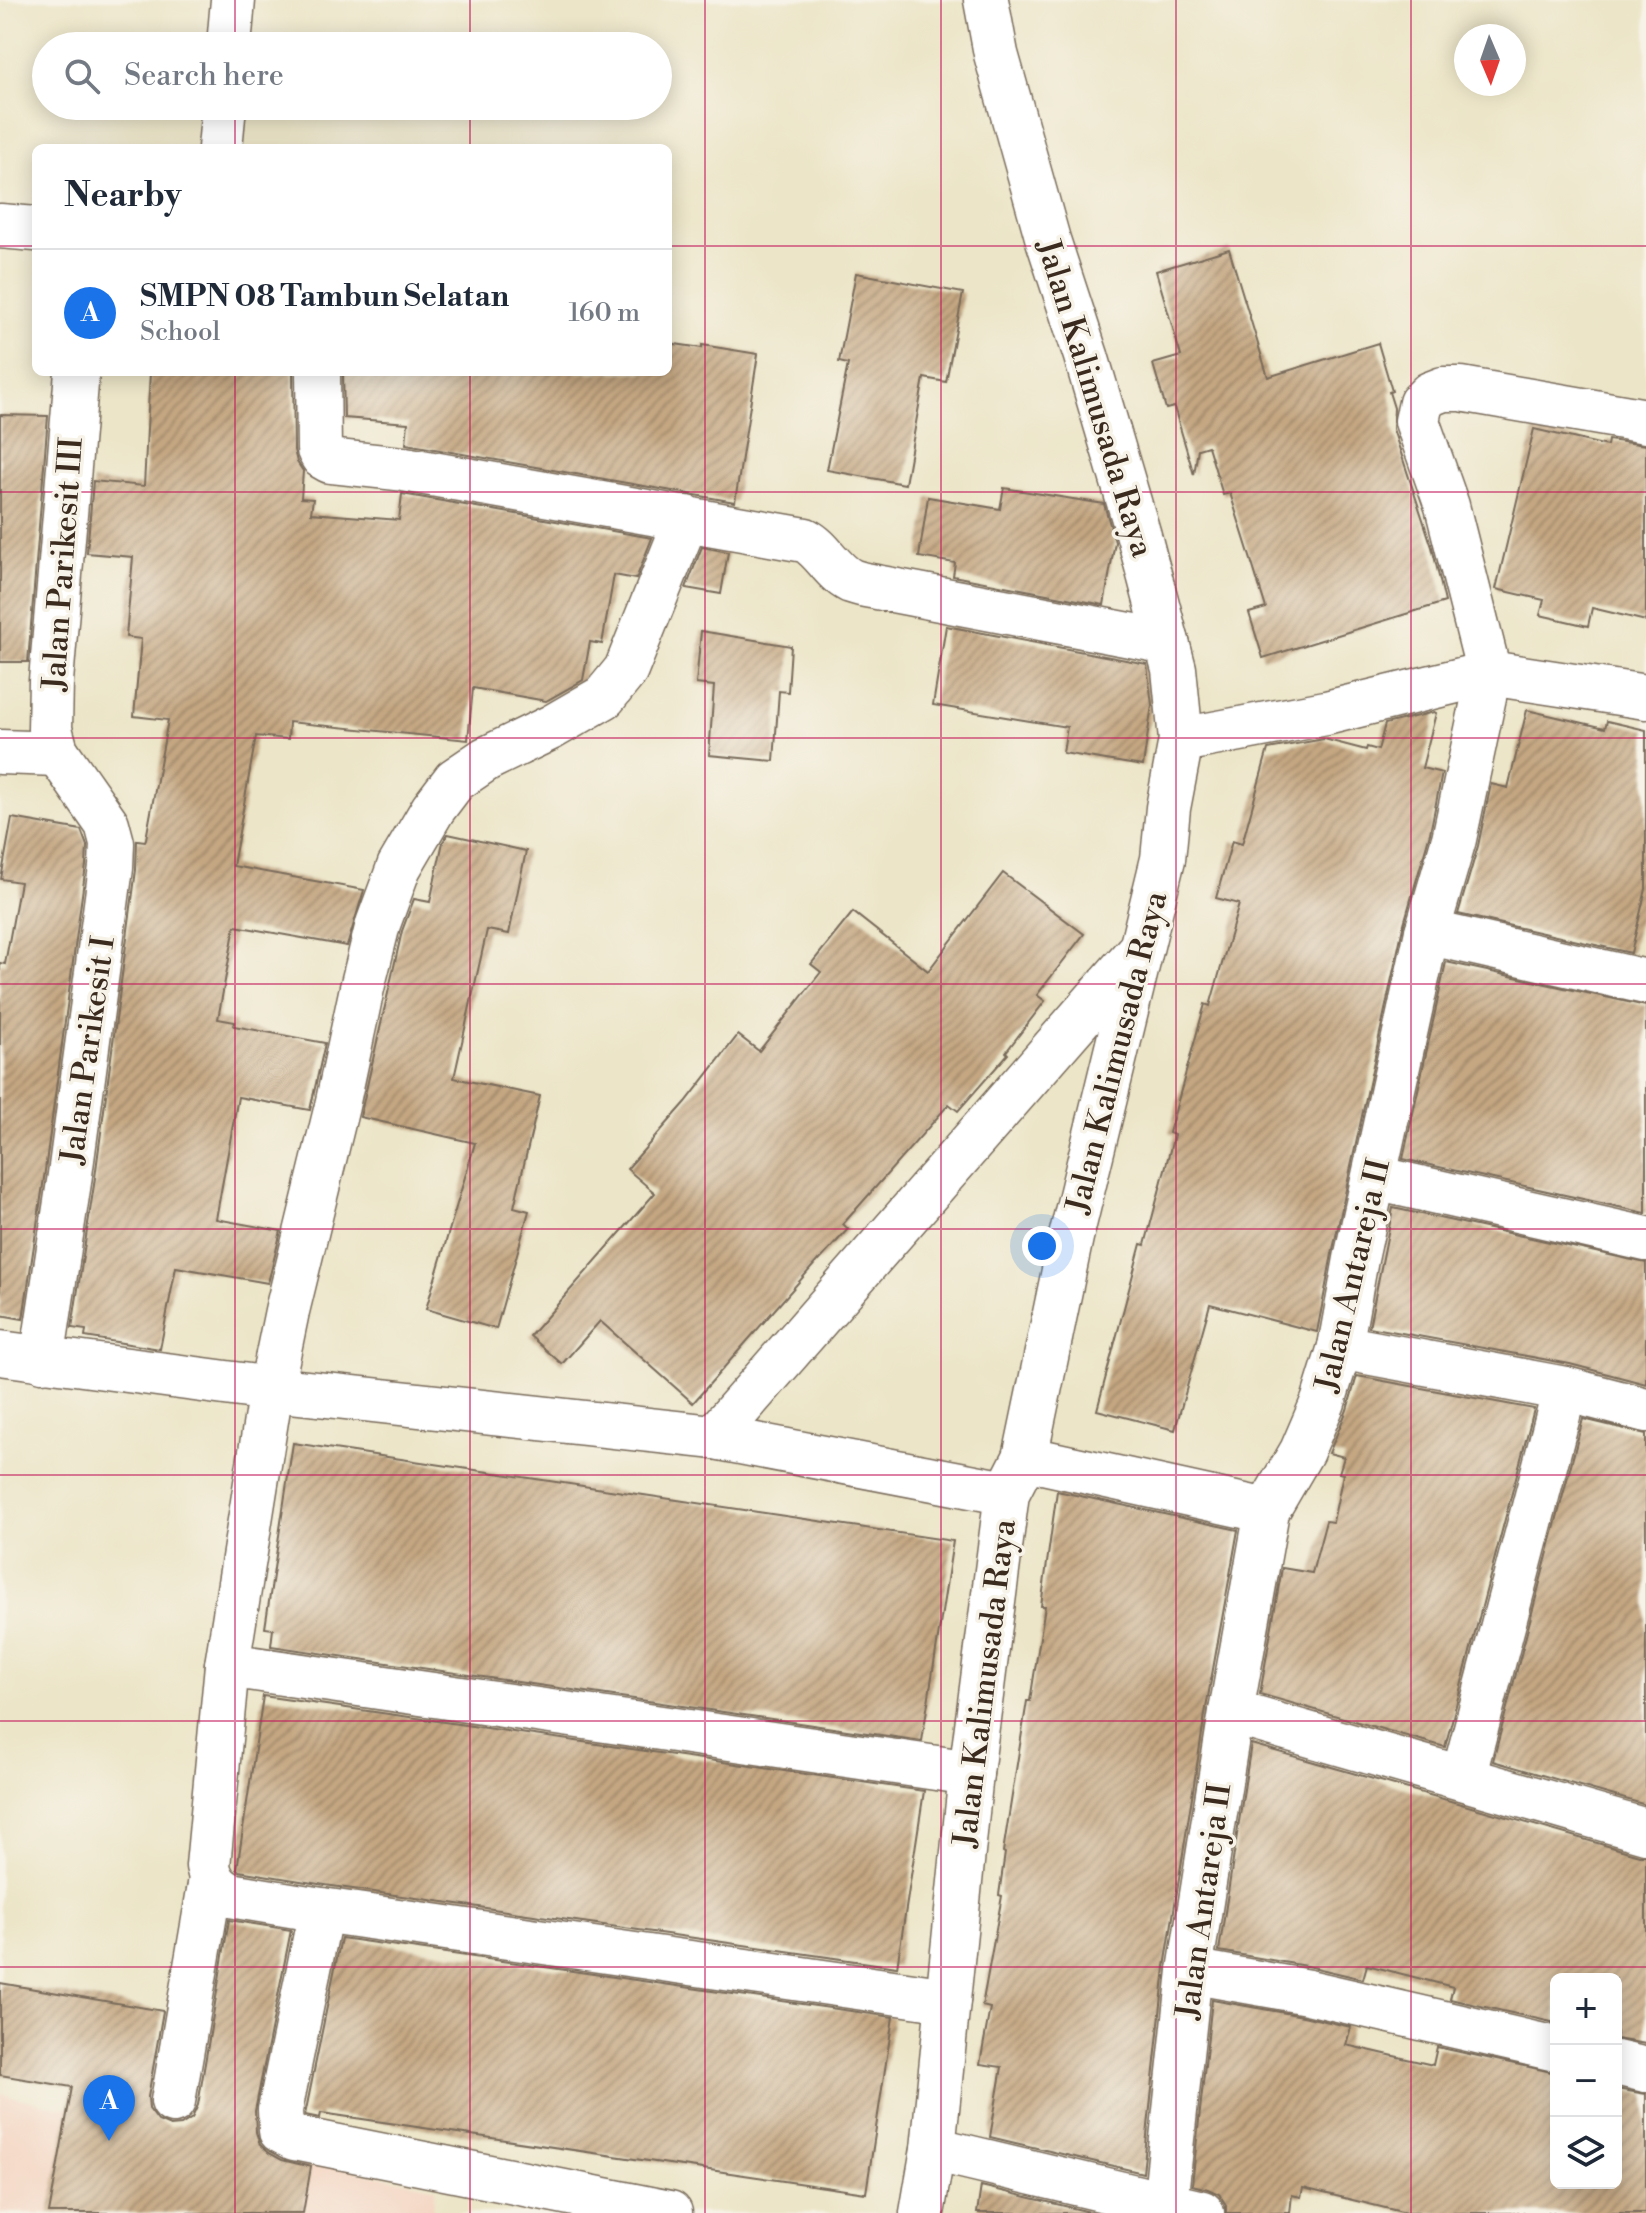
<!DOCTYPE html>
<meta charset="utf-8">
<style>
body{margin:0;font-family:"Libre Bodoni",serif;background:#f2f2f3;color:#1f2937}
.controls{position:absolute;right:24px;bottom:24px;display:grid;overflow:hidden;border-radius:12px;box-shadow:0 4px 20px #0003}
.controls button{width:72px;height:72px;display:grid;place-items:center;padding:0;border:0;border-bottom:2px solid #e0e1e3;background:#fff;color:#1f2937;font:40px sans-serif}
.compass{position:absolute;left:1454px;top:24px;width:72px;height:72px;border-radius:50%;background:#fff;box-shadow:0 4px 20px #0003;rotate:178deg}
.you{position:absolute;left:1042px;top:1246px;width:28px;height:28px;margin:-20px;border:6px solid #fff;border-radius:50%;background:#1a73e8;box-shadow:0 0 0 12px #1a73e833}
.badge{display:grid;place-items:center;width:52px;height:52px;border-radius:50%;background:#1a73e8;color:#fff;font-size:26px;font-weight:700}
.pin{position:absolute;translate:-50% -66px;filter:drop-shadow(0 2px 4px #0008)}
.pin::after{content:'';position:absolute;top:42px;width:28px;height:24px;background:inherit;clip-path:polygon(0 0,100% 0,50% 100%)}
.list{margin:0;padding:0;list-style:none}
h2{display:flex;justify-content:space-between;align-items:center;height:104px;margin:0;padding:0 32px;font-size:34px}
h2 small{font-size:26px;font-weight:400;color:#747a83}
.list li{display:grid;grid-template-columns:52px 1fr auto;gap:24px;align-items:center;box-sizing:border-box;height:128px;padding:0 32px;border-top:2px solid #e0e1e3}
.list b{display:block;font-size:30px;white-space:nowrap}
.list p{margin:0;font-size:26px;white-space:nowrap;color:#747a83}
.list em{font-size:26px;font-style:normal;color:#747a83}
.icon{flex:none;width:44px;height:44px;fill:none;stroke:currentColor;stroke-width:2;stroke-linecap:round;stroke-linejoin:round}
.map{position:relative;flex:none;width:1646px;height:2213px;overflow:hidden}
.search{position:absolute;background:#fff;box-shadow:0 4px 20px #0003;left:32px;top:32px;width:640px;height:88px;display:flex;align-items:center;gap:20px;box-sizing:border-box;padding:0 28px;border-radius:44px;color:#747a83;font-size:30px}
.panel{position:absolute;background:#fff;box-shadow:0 4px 20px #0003;left:32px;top:144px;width:640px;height:232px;border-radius:12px}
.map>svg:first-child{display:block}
.built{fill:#f4d3c0}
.building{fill:url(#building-hatch)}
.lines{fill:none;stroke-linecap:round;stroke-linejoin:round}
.minor-casing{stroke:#796b5a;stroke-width:47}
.minor{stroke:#fff;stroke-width:44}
.grid{fill:none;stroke:#c2185b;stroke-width:2;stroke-opacity:0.55}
.labels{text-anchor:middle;stroke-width:7;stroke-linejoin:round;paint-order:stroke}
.street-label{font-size:32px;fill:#3b2a1e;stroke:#f7f3e8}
</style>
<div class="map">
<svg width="1646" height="2213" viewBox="0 0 1646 2213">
<defs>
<pattern id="building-hatch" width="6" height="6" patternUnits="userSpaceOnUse" patternTransform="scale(2)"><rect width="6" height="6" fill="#c5a782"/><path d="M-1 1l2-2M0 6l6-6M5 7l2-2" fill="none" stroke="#a1886a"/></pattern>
</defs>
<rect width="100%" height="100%" fill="#f7f3e8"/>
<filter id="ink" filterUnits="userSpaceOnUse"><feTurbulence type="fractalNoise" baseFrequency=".0125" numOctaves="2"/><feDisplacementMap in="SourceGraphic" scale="16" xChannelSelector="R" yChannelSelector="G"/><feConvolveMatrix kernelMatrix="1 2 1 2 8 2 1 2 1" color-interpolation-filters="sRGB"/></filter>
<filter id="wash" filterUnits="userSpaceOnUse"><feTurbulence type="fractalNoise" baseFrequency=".006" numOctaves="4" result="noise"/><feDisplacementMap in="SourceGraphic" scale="32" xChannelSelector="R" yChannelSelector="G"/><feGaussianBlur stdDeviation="1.8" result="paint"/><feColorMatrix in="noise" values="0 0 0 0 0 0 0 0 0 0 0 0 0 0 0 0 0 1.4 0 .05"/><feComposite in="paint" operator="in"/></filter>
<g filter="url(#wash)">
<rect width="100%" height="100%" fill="#ece5c8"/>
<path class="built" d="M0 2094 436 2188 432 2213H0Z"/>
<g id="blocks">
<g class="building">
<path d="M1229 249 1268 377 1378 343 1392 391 1389 392 1394 408 1393 429 1432 547 1445 602 1263 658 1249 613 1266 608 1230 493 1223 495 1208 446 1198 449 1194 475 1174 407 1166 409 1153 364 1181 356 1156 271Z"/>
<path d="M856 273 963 293 946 382 924 378 905 484 827 470 848 364 839 362Z"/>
<path d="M668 343 702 348V345L758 354 735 502 406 444 408 423 344 418 343 372H668Z"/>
<path d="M150 372H293L294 450 297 462 303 471 301 498 313 499 311 513 399 520 402 494 652 538 636 579 614 575 602 644 590 642 583 680 546 701 473 688 468 740 289 722 288 739 256 736 233 866 364 890 347 946 235 926 218 1019 235 1022 234 1026 325 1043 310 1110 238 1097 216 1219 281 1231 268 1283 176 1267 160 1349 85 1337 86 1330 72 1328 94 1185 136 870 137 840 145 841 146 839 168 720 134 716 141 639 126 637 133 557 87 553 93 481 144 486Z"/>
<path d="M0 415 48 416 28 662H0Z"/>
<path d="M1534 429 1607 446 1608 440 1646 445V621L1592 608 1588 626 1540 615 1544 600 1496 589Z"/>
<path d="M1004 488 1104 504 1115 542 1104 605 953 576 955 563 919 557 928 497 1000 509Z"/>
<path d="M702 547 728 552 721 594 686 588Z"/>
<path d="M946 626 1147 664 1152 705 1143 766 1063 753 1067 727 933 705Z"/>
<path d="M701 631 791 646 788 692 779 691 774 761 709 755 714 686 696 684Z"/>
<path d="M1527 710 1605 728 1607 721 1646 730V889L1631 953 1458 914 1478 846 1491 784 1508 788Z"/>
<path d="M1434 712 1436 713 1422 768 1442 773 1430 833 1403 927 1332 1254 1317 1332 1210 1304 1175 1430 1097 1410 1141 1244 1145 1245 1174 1135 1169 1133 1205 1004 1210 1006 1239 904 1216 898 1232 841 1242 844 1268 749 1324 739 1366 750 1367 747 1378 750 1385 724Z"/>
<path d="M12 818 81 830 87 846 86 865 44 1178 23 1319 0 1315V963L5 964 20 882 1 879Z"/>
<path d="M448 834 526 851 509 934 487 930 454 1078 540 1096 514 1207 529 1211 496 1329 426 1309 475 1143 360 1117 402 931 414 899 430 902 443 842Z"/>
<path d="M1003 873 1084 934 1037 995 1045 1001 1006 1052 1008 1054 958 1111 949 1104 843 1224 848 1229 819 1261 818 1260 693 1403 600 1321 562 1364 530 1336 655 1193 627 1169 686 1102 738 1035 759 1051 821 972 811 964 853 912 928 971Z"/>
<path d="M1446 962 1646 1006V1213L1403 1159Z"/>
<path d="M1393 1208 1646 1263V1384L1570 1364 1369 1327Z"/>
<path d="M1357 1376 1534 1409 1445 1747 1260 1694 1282 1568 1312 1573 1326 1521 1333 1522 1343 1474 1339 1473 1344 1457 1329 1453 1347 1410Z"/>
<path d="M1583 1419 1646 1434V1805L1493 1761Z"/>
<path d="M293 1443 953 1541 922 1741 271 1646 273 1629 265 1628Z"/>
<path d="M1057 1491 1238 1530 1206 1708 1165 1967 1143 2173 990 2137 1002 2067 980 2064 990 2008 982 2006 1002 1896 999 1895 1005 1853 1003 1852 1027 1701H1030L1045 1606H1041Z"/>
<path d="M263 1696 924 1791 897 1967 325 1885 239 1871 237 1869Z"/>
<path d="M1251 1744 1639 1855H1646V2044L1616 2039V1979H1556V2023L1450 1999 1453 1987 1367 1965 1363 1979 1312 1967 1219 1951Z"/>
<path d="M229 1920 291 1930 255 2111 256 2132 260 2145 269 2153 282 2160 311 2167 303 2213H49L72 2087 0 2075V1983L163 2011 148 2097 149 2109 158 2121 170 2126 181 2125 192 2118 198 2105Z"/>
<path d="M341 1938 893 2017 866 2193 321 2113 320 2118 305 2115Z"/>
<path d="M1212 2000 1303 2016 1351 2027 1346 2045 1433 2065 1437 2047 1556 2073V2183H1616V2089L1646 2094V2213H1406L1303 2188 1301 2197 1292 2195 1290 2213H1226V2205L1219 2194 1208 2189 1192 2185Z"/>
<path d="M981 2186 1094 2213H977Z"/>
</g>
</g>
</g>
<g filter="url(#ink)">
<use href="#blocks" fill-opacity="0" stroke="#796b5a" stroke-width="2"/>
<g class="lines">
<g class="minor-casing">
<g id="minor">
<path d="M229 46 233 0"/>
<path d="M220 148 224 106"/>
<path d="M0 226 36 229"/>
<path d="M318 372 319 450 323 457 330 461 404 469 805 540C823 549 832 572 851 581 857 583 864 585 871 586L1167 642"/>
<path d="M687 518 626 670 604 697 552 727 486 759 455 780 433 809 399 867 378 924 362 988 337 1106 287 1311 271 1389 227 1665 208 1866C211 1881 217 1887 230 1895L321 1910 948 2000"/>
<path d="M1181 740 1326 713 1489 673 1646 697"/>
<path d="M0 752 58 754"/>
<path d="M1427 932 1646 982"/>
<path d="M1375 1178 1646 1239"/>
<path d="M1340 1347 1565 1389 1646 1410"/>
<path d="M0 1353 271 1389 714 1437 1007 1493"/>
<path d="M42 1360 69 1182 111 867 112 843 107 824 56 751 50 729 51 681 77 372"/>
<path d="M714 1437 1136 954"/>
<path d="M1025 1458 1267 1511"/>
<path d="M227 1665 971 1773"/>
<path d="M1231 1712 1646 1831"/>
<path d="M1463 1778 1565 1389"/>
<path d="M321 1910 280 2110 281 2131 294 2138 670 2213"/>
<path d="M1190 1971 1308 1992 1556 2049"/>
<path d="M1616 2063 1646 2070"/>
<path d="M173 2101 211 1879"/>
<path d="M933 2149 1202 2213"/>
<path d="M1165 2204 1190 1971 1231 1712 1267 1511 1302 1451 1323 1402 1340 1347 1356 1259 1427 932 1454 839 1489 673 1447 506 1417 421 1421 403 1430 394 1443 389H1461L1646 421"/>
<path d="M922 2213 933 2149 971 1773 1007 1493 1025 1458 1071 1237 1163 859 1168 808 1181 740 1174 669 1139 536 1086 356 1048 240 996 54 986 0"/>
</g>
</g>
<use href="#minor" class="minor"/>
</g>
</g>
<path class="grid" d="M235 0V46M470 0V46M705 0V2213M941 0V2213M1176 0V2213M1411 0V2213M235 106V148M470 106V148M0 246H36M668 246H1646M235 372V2213M470 372V2213M0 492H1646M0 738H1646M0 984H1646M0 1229H1646M0 1475H1646M0 1721H1646M0 1967H1646"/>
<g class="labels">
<g class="street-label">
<text transform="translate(1096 398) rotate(73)" y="11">Jalan Kalimusada Raya</text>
<text transform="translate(62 564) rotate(-86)" y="11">Jalan Parikesit III</text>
<text transform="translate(87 1050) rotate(-82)" y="11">Jalan Parikesit I</text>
<text transform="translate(1116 1052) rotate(-76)" y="11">Jalan Kalimusada Raya</text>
<text transform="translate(1352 1275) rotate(-77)" y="11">Jalan Antareja II</text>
<text transform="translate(984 1683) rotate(-83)" y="11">Jalan Kalimusada Raya</text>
<text transform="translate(1203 1901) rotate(-82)" y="11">Jalan Antareja II</text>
</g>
</g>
</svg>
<div class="controls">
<button>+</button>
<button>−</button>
<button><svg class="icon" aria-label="layers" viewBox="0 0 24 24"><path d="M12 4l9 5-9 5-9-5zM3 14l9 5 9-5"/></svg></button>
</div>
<svg class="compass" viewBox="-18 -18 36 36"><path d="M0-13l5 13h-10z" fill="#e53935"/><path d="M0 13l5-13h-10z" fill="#747a83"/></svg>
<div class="you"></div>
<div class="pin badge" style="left:109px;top:2141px">A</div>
<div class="search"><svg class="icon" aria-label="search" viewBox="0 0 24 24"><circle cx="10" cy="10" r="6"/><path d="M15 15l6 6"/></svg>Search here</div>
<section class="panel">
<h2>Nearby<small></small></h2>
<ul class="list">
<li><span class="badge">A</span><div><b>SMPN 08 Tambun Selatan</b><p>School</p></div><em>160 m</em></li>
</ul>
</section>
</div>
